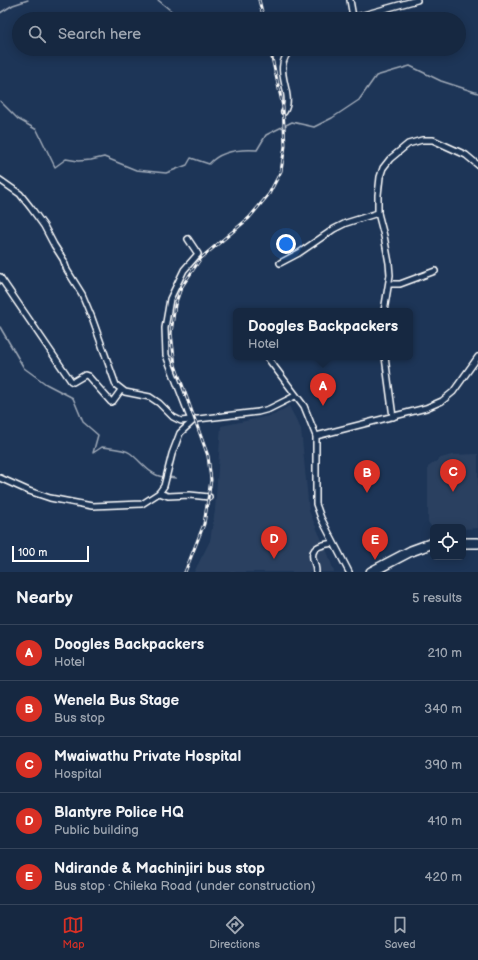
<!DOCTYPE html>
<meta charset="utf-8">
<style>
body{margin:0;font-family:"Balsamiq Sans",sans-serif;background:#1f3048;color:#f1f3f6}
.controls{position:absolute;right:12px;bottom:12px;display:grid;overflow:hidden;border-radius:6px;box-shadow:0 2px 10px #0003}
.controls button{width:36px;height:36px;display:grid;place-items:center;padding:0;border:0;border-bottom:1px solid #35445a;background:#162841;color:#f1f3f6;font:20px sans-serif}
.scale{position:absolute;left:12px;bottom:10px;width:77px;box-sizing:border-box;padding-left:4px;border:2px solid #fff;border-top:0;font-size:11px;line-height:14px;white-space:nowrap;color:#fff;-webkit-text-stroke:3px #1d3557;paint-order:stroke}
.you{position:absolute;left:286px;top:244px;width:14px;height:14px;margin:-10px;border:3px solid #fff;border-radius:50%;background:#1a73e8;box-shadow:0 0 0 6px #1a73e833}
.badge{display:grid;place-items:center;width:26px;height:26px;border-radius:50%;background:#d93025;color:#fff;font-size:13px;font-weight:700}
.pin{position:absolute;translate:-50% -33px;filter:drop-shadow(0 1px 2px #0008)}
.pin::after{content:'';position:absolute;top:21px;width:14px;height:12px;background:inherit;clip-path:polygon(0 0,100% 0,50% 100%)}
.popup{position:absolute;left:233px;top:308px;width:180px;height:52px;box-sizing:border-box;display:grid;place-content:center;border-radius:6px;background:#162841;filter:drop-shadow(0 1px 3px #0005);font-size:13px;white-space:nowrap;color:#9ea6b1}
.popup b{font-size:15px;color:#f1f3f6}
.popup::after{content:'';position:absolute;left:50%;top:100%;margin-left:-8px;border:8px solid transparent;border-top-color:#162841}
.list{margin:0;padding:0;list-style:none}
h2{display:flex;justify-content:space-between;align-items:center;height:52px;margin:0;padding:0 16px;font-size:17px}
h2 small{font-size:13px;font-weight:400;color:#9ea6b1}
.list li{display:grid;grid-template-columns:26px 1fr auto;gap:12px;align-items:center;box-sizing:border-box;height:56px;padding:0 16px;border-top:1px solid #35445a}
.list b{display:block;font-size:15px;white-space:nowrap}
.list p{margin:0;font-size:13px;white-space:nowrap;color:#9ea6b1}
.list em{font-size:13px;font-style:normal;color:#9ea6b1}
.icon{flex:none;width:22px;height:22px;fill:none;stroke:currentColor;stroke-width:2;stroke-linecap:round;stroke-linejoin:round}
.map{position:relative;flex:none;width:478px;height:572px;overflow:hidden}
.search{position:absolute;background:#162841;box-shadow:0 2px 10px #0003;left:12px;right:12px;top:12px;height:44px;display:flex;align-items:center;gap:10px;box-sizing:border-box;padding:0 14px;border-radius:22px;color:#9ea6b1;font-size:15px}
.sheet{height:332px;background:#162841}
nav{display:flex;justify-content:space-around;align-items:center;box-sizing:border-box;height:56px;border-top:1px solid #35445a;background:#162841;font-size:11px;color:#9ea6b1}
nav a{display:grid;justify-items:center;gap:2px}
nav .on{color:#d93025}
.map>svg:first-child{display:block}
.built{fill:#2a4161}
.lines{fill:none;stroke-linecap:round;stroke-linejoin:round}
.stream{stroke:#a0aab8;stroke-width:1.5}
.street-casing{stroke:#fff;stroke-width:8}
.highway-casing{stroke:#fff;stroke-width:12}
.street{stroke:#1d3557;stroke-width:5}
.highway{stroke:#1d3557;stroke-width:9}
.rail-casing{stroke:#fff;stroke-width:3}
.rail{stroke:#1d3557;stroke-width:1.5;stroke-dasharray:4.5;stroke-linecap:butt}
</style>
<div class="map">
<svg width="478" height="572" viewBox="0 0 478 572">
<rect width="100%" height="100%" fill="#1d3557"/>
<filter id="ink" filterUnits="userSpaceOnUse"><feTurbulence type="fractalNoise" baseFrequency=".025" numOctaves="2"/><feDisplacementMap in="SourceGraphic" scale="8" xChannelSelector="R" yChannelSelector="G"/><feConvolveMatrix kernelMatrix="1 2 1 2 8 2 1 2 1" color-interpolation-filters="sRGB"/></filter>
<g filter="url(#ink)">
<g class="built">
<path d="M289 406 301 429 309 511 328 554 334 572H194L210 541 215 510 221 426 274 415Z"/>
<path d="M478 454V528L463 529V527H433V529L428 522V467L441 458 452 455Z"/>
</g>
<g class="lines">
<g class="stream">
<path d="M158 0 181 19"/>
<path d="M0 13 13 5 28 0"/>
<path d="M0 101 18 119 37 130 55 167 66 159 78 161 91 160 104 157 136 170 166 173 187 165 191 158 209 164C220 151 241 149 257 150L266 135 292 122 314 127 332 118 359 100 376 76 410 66 441 81 478 93"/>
<path d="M0 327 24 368 46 384 73 398 83 422 98 435 93 453 102 447C109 448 125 449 130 453 141 461 150 476 164 477"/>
<path d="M168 477 176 478"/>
</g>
<g class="street-casing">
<g id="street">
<path d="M350 0 353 17"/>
<path d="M349 19 417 0"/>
<path d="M284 112C296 94 270 70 291 49"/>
<path d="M0 180 20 194 31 208 44 226 54 245 63 259 67 270 82 294 92 318 116 385 125 392 150 397 159 403 173 417 181 421 258 412 269 409 295 396"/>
<path d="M188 239 198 254 184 270 170 299 165 328 166 355 191 420"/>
<path d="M280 263 299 253 334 229 346 223 378 213"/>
<path d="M0 277 71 381 73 382 85 375 88 376 111 402 113 401 121 390"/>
<path d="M389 284H400L435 271"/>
<path d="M384 311 390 275 389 263 384 236 378 213V195L380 177 383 168 390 159 408 144 422 140H433L466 155 478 165"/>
<path d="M267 357 304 406 316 436V504L321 518 349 572"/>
<path d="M385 357 393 417"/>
<path d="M316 436 426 408 442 401 453 392 478 357"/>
<path d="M0 478 29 491 50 498 92 506 142 504 159 493 164 486 172 454 180 433 195 419"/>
<path d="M159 493 168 496 190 495 209 497"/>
<path d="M316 572C316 567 315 564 313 559 310 546 323 545 333 543"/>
</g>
</g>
<g class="highway-casing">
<g id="highway">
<path d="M463 543H478"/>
<path d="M371 572 411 551 433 543"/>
</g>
</g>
<use href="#street" class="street"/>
<use href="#highway" class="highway"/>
<g class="rail-casing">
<g id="rail">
<path d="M259 0 264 19"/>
<path d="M185 572 204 524 211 480 208 456 175 365 171 333 175 305 181 288 201 258 249 218 269 194 281 171 285 146 283 107 270 49"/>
</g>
</g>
<use href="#rail" class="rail"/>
</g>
</g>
</svg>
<div class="controls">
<button><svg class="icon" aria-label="locate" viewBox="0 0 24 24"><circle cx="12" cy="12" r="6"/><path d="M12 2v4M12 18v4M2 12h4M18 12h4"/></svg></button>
</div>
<div class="scale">100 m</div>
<div class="you"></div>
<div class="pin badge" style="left:323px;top:406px">A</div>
<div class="popup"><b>Doogles Backpackers</b>Hotel</div>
<div class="pin badge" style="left:367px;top:493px">B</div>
<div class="pin badge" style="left:453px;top:492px">C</div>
<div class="pin badge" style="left:274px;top:559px">D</div>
<div class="pin badge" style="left:375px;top:560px">E</div>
<div class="search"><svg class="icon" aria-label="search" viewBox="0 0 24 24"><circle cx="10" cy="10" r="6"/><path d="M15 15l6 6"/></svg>Search here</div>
</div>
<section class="sheet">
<h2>Nearby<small>5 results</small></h2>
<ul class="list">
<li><span class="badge">A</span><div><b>Doogles Backpackers</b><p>Hotel</p></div><em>210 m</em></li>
<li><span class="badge">B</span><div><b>Wenela Bus Stage</b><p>Bus stop</p></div><em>340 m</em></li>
<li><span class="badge">C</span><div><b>Mwaiwathu Private Hospital</b><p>Hospital</p></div><em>390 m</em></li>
<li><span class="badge">D</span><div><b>Blantyre Police HQ</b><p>Public building</p></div><em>410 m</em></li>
<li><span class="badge">E</span><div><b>Ndirande &amp; Machinjiri bus stop</b><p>Bus stop · Chileka Road (under construction)</p></div><em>420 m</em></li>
</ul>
</section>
<nav>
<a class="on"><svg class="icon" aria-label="map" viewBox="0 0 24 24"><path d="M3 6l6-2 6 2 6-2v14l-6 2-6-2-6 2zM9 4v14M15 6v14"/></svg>Map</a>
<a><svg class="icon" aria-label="directions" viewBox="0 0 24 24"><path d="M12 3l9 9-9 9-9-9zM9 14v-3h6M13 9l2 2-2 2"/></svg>Directions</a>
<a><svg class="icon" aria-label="saved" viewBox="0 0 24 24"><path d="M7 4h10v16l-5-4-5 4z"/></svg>Saved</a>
</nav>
